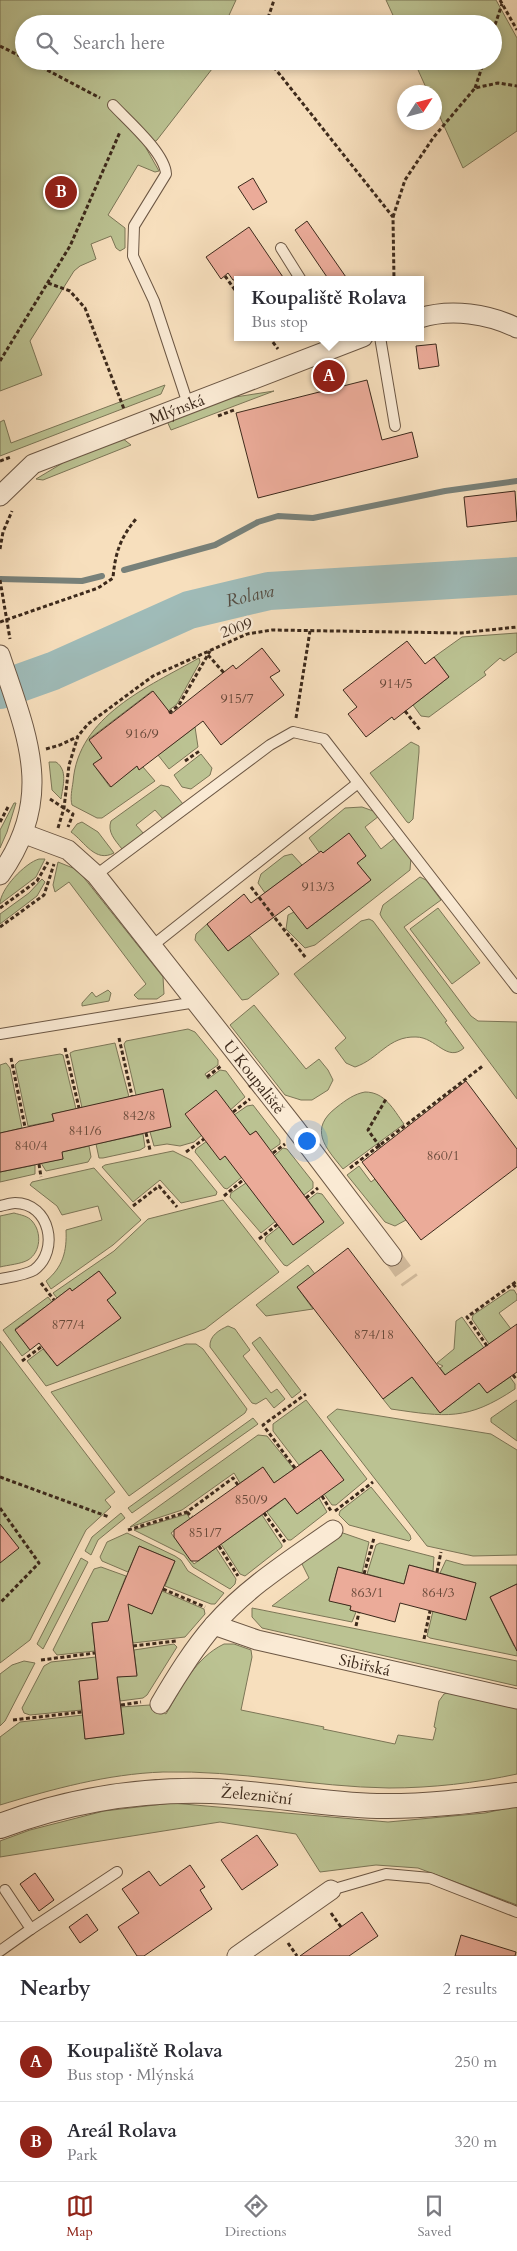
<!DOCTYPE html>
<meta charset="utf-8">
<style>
body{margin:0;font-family:Cardo,serif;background:#f7f7f7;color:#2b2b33}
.compass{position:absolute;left:397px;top:85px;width:45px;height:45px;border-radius:50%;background:#fff;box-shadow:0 2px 8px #0003;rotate:54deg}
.you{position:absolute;left:306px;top:1140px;width:18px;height:18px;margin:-12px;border:4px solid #fff;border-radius:50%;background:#1a73e8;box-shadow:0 0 0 8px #1a73e833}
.badge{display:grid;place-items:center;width:32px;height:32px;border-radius:50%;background:#8f2418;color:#fff;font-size:16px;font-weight:700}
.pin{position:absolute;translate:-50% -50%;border:2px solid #fff;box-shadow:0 1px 5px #0006}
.popup{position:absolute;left:234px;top:276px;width:190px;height:65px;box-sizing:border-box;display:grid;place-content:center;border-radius:0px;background:#fff;filter:drop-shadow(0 1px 4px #0005);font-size:16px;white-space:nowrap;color:#7c7c81}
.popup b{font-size:19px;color:#2b2b33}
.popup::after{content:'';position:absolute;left:50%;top:100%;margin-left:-10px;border:10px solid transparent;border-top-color:#fff}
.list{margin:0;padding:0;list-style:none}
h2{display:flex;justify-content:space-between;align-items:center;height:65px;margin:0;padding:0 20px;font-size:21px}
h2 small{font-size:16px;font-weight:400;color:#7c7c81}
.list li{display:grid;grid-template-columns:32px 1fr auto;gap:15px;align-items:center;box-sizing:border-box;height:80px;padding:0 20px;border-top:1px solid #e1e1e2}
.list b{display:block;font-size:19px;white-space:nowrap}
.list p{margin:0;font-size:16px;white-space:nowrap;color:#7c7c81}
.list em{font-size:16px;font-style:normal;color:#7c7c81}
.icon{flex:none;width:28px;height:28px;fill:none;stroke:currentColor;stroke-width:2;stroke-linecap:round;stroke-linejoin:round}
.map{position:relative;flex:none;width:517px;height:1956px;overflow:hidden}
.search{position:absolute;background:#fff;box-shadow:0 2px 8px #0003;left:15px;right:15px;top:15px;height:55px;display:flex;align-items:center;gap:12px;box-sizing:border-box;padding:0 18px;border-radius:28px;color:#7c7c81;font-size:19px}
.sheet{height:225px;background:#fff}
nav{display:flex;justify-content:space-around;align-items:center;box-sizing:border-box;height:70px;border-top:1px solid #e1e1e2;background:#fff;font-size:14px;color:#7c7c81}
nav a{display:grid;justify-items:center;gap:2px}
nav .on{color:#8f2418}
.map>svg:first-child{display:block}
.green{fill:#bbc292;stroke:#7c7657}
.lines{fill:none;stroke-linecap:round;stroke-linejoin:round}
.stream{stroke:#78817a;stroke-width:6}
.river{stroke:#9fbbb8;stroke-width:38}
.building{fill:#ebab99;stroke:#3d2a1c}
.minor-tunnel{stroke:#d2bb9d;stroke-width:19;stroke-dasharray:19 9;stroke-linecap:butt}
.service-casing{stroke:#6c5744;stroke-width:12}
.minor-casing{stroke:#6c5744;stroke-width:21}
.tertiary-casing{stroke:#6c5744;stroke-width:26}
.path{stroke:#3d2a1c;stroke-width:3;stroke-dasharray:4 2.5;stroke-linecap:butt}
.service{stroke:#faead4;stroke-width:10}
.minor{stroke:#faead4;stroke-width:19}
.tertiary{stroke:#faead4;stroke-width:24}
.labels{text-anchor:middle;stroke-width:5;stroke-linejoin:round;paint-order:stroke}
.number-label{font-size:14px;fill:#684a3b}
.street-label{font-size:16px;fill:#3d2a1c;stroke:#faead4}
.water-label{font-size:18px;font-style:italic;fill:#564e43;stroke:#faead4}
</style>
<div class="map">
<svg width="517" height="1956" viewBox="0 0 517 1956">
<rect width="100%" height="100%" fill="#f7dfbd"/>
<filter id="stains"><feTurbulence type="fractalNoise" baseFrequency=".004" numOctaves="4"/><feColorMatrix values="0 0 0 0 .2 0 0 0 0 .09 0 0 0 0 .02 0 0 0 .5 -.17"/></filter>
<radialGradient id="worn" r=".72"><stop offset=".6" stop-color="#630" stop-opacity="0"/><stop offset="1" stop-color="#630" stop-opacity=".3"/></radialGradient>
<g class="green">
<path d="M0 0H236L225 24H24V61H207L206 64 212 69 157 140 146 148 159 171 155 172 138 165 108 215 125 228V248L120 251 116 248 111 236 91 244 96 259 80 266 74 271 30 341 42 375 0 391Z"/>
<path d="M386 0H496L517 38V131L463 168 435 106 434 92H428L414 61H493V24H397Z"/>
<path d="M165 385 161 394 0 456V422L4 420 11 443Z"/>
<path d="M274 391 171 430 167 421 229 398Z"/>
<path d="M122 438 131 445 43 480 36 479 71 458Z"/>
<path d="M517 633V652L504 661 500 658 484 672 486 675 429 717 421 716 413 705 449 677 434 657 462 637Z"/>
<path d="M199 658 200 662 177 704 168 711 152 691 89 739 102 758 93 764 110 787 137 766 139 769 143 767 155 781 102 818H97L72 805C70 798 72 789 73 782 78 716 148 687 199 658Z"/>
<path d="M195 727 198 747 169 769 158 755Z"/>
<path d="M411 742 419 746V752L413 819 409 823 407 822 370 773Z"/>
<path d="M201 754 212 768 210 775 191 789 182 787 174 775Z"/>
<path d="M49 762H56C68 770 63 786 61 799L52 790Z"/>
<path d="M161 785 169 787 183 804 163 819 155 810 136 825 144 834 122 849C115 840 107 832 111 821Z"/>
<path d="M14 803H16L7 832 0 848V830Z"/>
<path d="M362 807 376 812 379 816 365 827 381 849 395 838 411 857 410 870 315 945 305 948 286 929 288 915 294 912 307 929 371 880 357 863 366 856 349 834 323 853 319 852 309 838 345 808Z"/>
<path d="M82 822 98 832 114 853C95 863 85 842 71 832L77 824Z"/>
<path d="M292 854 302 865 265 893 258 883 261 874 284 856Z"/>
<path d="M39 859H45L36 877 0 904C0 889 25 863 39 859Z"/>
<path d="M58 862 73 868 81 874 163 977 164 994 157 999H138L134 995 146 984 69 882 55 892 53 885Z"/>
<path d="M420 877 426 880 441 900 404 927 471 1016 478 1021 517 1022V1099L382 918 380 914 383 905Z"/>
<path d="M42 879 45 882 37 896 0 924V914L29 893Z"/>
<path d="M438 908 480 963 452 984 410 929Z"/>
<path d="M369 919 373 921 447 1021 445 1022 464 1048C447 1063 436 1037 416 1037 388 1036 379 1059 355 1067L346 1063 335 1048 346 1038 294 974 361 921Z"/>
<path d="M207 924 228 951 249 935 279 974 248 999 242 1000 195 940 196 934Z"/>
<path d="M108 990 111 993 109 1001 82 1006V1003L92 992 96 997Z"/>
<path d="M254 1005 306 1069 319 1059 328 1070 333 1080 328 1090 312 1100H301L285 1095 230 1025Z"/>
<path d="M188 1029 195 1032 218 1060V1065L205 1074 208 1079 220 1070 226 1071 245 1097 194 1142 180 1146 167 1144 154 1146 150 1132 171 1127 136 1095 124 1044 126 1041Z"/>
<path d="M115 1043 129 1097 82 1108 70 1053 74 1051Z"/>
<path d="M60 1054 63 1055 76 1109 52 1114 54 1121 28 1126 15 1065 19 1061Z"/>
<path d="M6 1063 10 1068 22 1128 0 1133V1065Z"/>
<path d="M365 1092C385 1092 393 1109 404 1124L343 1169C325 1147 308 1129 337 1107 346 1100 354 1094 365 1092Z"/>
<path d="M253 1105 280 1140V1144L270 1151 256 1131 250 1135 234 1115 247 1106Z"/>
<path d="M143 1134 145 1147 140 1150 103 1158H99L96 1144Z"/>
<path d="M207 1141 225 1156 242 1177 227 1189 224 1188 195 1152 196 1149Z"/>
<path d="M89 1146 91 1157 88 1162 46 1171 41 1163 63 1159 62 1152Z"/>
<path d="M283 1148 287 1149 313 1182V1188L304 1195 274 1156Z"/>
<path d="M173 1151 191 1160 217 1192 216 1195 181 1203 160 1180 133 1202 102 1167 105 1165Z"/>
<path d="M35 1165V1174L0 1182V1172Z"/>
<path d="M359 1166 371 1182 375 1179 406 1220 395 1226 385 1222 347 1175Z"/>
<path d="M94 1168 141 1220 113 1245 51 1289 46 1281C63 1267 67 1251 66 1230L102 1220 98 1206 62 1215 57 1206 30 1185 32 1182Z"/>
<path d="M246 1183 276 1221 261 1233 230 1197 231 1193Z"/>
<path d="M317 1193 322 1194 344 1223 287 1266 284 1265 265 1241 266 1237 279 1227 294 1244 324 1222 308 1200Z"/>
<path d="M223 1200 279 1272 205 1329 46 1386 27 1361 43 1349 57 1366 121 1318 107 1300 116 1293 99 1271 72 1291 70 1288 57 1298 53 1293 114 1251 148 1219Z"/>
<path d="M14 1213C21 1215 28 1216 32 1221 42 1232 41 1252 28 1260 21 1264 8 1265 0 1267V1216Z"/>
<path d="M308 1265 315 1274 297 1287 313 1309 266 1316 256 1305Z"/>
<path d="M510 1290H514L517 1295V1300L499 1313 511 1329 489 1344 472 1319 473 1315Z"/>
<path d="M48 1297 52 1302 15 1329 30 1350 22 1356 3 1330Z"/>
<path d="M462 1317 484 1348 464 1361 487 1393 510 1377 515 1384V1389C467 1421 446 1417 391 1409L383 1399 412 1377 440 1413 462 1396 440 1368 443 1366 437 1363 454 1349 456 1321Z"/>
<path d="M228 1326 235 1329 250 1350 243 1356 271 1393 277 1389 285 1399 274 1408 266 1398 256 1404 252 1403 210 1347C209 1336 219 1330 228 1326Z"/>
<path d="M260 1337 301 1391 292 1398 252 1343Z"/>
<path d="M0 1341 115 1492 105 1500 111 1507 86 1530 30 1640 0 1663Z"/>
<path d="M186 1344H196L203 1349 247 1409 245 1413 129 1496 51 1392Z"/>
<path d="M306 1400 367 1479 336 1505H332L324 1494 343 1480 321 1450 299 1465 273 1431V1424Z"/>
<path d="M517 1400V1441L491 1422V1418Z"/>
<path d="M337 1409 491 1434 517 1450V1555L473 1556 427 1546 327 1417Z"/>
<path d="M253 1418 258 1424 132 1513 128 1508Z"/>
<path d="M258 1435 267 1436 294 1469 274 1483 263 1467 240 1483 234 1473 182 1510 130 1527Z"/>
<path d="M371 1487 410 1535 411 1539 409 1541 349 1525 339 1515 340 1511Z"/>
<path d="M285 1498 297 1514 319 1498 327 1512 291 1540H288L267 1512Z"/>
<path d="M121 1513 125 1518 98 1540 91 1555 85 1551 92 1537Z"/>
<path d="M187 1514 190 1519 171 1533 194 1564 216 1548 236 1579 235 1584 230 1589 193 1567 184 1555 134 1530Z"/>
<path d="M262 1515 282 1545V1547L245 1576 240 1574 221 1544Z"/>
<path d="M127 1533 175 1556 181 1560 188 1571 224 1593 215 1604H211L165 1586 175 1561 139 1546 128 1572 102 1561 100 1557 107 1542Z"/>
<path d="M343 1533 369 1542 362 1573 338 1567 329 1600 351 1606 350 1610 356 1612 352 1622 272 1606 309 1578 302 1564 306 1560Z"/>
<path d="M380 1543 434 1557 433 1571 409 1565 404 1584 367 1574 376 1545Z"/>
<path d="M81 1558 88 1562 43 1649 37 1644Z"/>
<path d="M446 1560 464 1565H517V1584L490 1597 514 1646 517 1645V1656L430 1638 427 1636 433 1611 476 1583 440 1573Z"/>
<path d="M101 1567 126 1576 117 1599 152 1614 162 1591 204 1609 205 1614 185 1637 133 1643 129 1619 92 1623 95 1651 57 1655 53 1650 94 1569Z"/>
<path d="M252 1608 517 1661V1686L262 1628 252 1617Z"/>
<path d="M174 1644 177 1647 147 1695 143 1698 120 1701 117 1677 137 1675 134 1650Z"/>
<path d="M224 1644H234L251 1650 252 1657 241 1710 324 1727 323 1729 395 1744 398 1735 433 1740 436 1728 434 1727 439 1701 444 1694 450 1692 517 1707V1774C476 1783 431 1788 389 1788 313 1787 239 1770 163 1772 107 1774 53 1789 0 1805V1737L20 1722 83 1715 85 1739 123 1734 121 1707 150 1705 166 1714C182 1687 195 1658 224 1644Z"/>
<path d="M96 1657 98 1679 79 1681 82 1710 30 1715 24 1713 22 1708 44 1666 51 1662Z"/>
<path d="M24 1661 35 1663 5 1721 0 1726V1674L12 1665Z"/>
<path d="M172 1803 388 1822 485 1813 517 1806V1905L418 1868 376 1865 320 1872 296 1834 220 1822 0 1857V1841L30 1830 104 1811Z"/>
</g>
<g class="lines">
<g class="stream">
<path d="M124 570 215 545 258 522 278 516 313 518 445 491 517 481"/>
<path d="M0 579 82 581 102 576"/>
</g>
<path class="river" id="s1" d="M0 690 53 671 189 610 269 591 517 576"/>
</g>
<g class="building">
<path d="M253 178 267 202 253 210 238 187Z"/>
<path d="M307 221 348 280H329L295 230Z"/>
<path d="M249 227 285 280H233L228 273 221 279 206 257Z"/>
<path d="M436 344 439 366 419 369 416 346Z"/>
<path d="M367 380 382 440 412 432 418 457 258 498 236 413Z"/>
<path d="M515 491 517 521 467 527 464 497Z"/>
<path d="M407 641 425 664 434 657 449 677 394 720 392 717 366 737 348 714 357 707 343 690Z"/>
<path d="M262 648 280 671 270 677 284 695 221 745 203 721 139 770 137 766 111 787 93 764 102 758 89 740 153 691 171 714 233 665 236 669Z"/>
<path d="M349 833 366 856 357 863 371 880 307 929 289 906 228 951 207 924 244 894 251 903 321 851 323 853Z"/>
<path d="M466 1081 517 1149V1167L421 1240 362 1162Z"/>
<path d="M163 1089 171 1127 62 1152 63 1159 0 1172V1133L54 1121 52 1114Z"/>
<path d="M216 1090 250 1135 256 1131 324 1222 293 1245 225 1156 220 1160 185 1114Z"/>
<path d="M348 1248 445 1375 517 1324V1372L487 1393 479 1383 440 1413 412 1377 383 1399 297 1287Z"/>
<path d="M99 1271 116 1293 107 1300 121 1318 57 1366 39 1343 30 1350 15 1330 70 1288 72 1291Z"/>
<path d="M321 1450 344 1480 297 1514 285 1498 198 1561H191L174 1537V1530L263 1467 274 1483Z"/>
<path d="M0 1524 19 1548 0 1563Z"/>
<path d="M139 1546 175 1561 152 1614 128 1604 137 1676 117 1677 124 1734 85 1739 79 1681 98 1679 92 1623 108 1621Z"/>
<path d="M409 1565 476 1583 466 1620 400 1603 395 1622 350 1610 351 1606 329 1601 338 1567 404 1584Z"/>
<path d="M517 1584V1651L490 1597Z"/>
<path d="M257 1835 278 1865 242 1890 221 1860Z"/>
<path d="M190 1865 205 1887 200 1890 212 1909 144 1956H137L118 1927 139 1913 122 1889 149 1871 160 1886Z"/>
<path d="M35 1873 54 1900 39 1911 20 1884Z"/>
<path d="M362 1912 378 1936 349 1956H300Z"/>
<path d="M87 1914 98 1930 80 1943 69 1927Z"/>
<path d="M461 1935 516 1952 515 1956H455Z"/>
</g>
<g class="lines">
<path class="minor-tunnel" d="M392 1256 410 1281"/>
<g class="service-casing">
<g id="service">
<path d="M113 105C128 121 165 153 166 174L134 226 133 256 154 301 188 404"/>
<path d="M281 248 301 280"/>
<path d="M380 337 395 426"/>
<path d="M96 875 270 745 293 732 324 739 517 988"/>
<path d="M152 946 358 783"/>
<path d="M0 1034 196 1002"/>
<path d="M0 1206C5 1205 11 1203 15 1203 50 1203 60 1251 34 1270 26 1275 10 1277 0 1279"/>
<path d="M331 1890 386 1874 430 1878 517 1912"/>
<path d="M31 1929 117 1872"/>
<path d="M0 1951 31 1929 5 1890"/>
</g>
</g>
<g class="minor-casing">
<g id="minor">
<path d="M420 318C451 308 489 314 517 328"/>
<path id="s2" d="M0 496 33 464 363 337"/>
<path d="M0 655C27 736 56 797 0 875"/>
<path id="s3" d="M25 834 68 850 96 875 295 1128 392 1256"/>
<path id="s4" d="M214 1625 257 1640 517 1699"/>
<path d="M160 1704C176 1677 193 1649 214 1625 247 1587 292 1559 333 1530"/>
<path d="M237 1956 331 1890"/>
</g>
</g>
<g class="tertiary-casing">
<g id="tertiary">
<path id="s5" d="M0 1826C67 1801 140 1789 211 1791 267 1793 322 1805 377 1806 424 1807 471 1801 517 1795"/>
</g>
</g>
<g class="path">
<path d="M500 0 517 30"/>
<path d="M266 24 274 0"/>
<path d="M493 31 502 4"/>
<path d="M0 46 24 58"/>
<path d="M30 61 100 98"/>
<path d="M271 61 273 66 393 217 394 280"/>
<path d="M475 88 484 61"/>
<path d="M393 217 405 180 433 138 475 88 498 83 517 86"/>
<path d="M225 276 238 294"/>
<path d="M48 283 70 291 85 308 124 409"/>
<path d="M269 337 278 349"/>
<path d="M0 361 70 246 120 132"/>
<path d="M218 416 234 410"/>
<path d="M0 461 11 457"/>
<path d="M0 549 3 532 12 511"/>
<path d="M0 580 10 639"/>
<path d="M0 622 98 588 113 578C115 554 120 538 136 519"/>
<path d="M208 655 224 673"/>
<path d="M405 711 420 730"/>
<path d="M169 713 179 705 210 651"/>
<path d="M296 718 310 631"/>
<path d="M46 749 60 745 77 737"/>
<path d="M185 761 201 750"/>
<path d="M50 799 73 814 68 827"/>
<path d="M0 822 8 807"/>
<path d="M58 828 64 808 69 765 78 736 88 724 153 676 247 634 272 630 461 633 517 627"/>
<path d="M251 887 306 958"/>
<path d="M0 908 37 881 48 862"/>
<path d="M0 927 44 895 54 864"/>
<path d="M119 1038 132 1096"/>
<path d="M65 1048 79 1108"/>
<path d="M11 1058 25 1127"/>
<path d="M207 1077 221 1066"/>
<path d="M233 1112 250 1099"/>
<path d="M146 1133 150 1150"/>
<path d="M380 1147 368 1130 386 1099"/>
<path d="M186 1152 204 1139"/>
<path d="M273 1153 285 1144"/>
<path d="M39 1164 41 1177"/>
<path d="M350 1168 484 1065"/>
<path d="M224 1196 243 1180"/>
<path d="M306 1198 318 1188"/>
<path d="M133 1206 159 1186 177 1207"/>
<path d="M259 1239 278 1224"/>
<path d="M41 1283 54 1300"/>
<path d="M513 1284 517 1289"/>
<path d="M487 1346 467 1317 517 1281"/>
<path d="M22 1361 41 1347"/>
<path d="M513 1375 517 1380"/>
<path d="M295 1468 263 1425 306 1394"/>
<path d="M0 1477 109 1517"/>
<path d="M322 1496 331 1511"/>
<path d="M0 1508 39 1563 0 1603"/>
<path d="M335 1511 373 1482"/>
<path d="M187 1512 192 1517"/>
<path d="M264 1513 285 1542"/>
<path d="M128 1530 187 1512 233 1478 238 1485"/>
<path d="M219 1546 238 1576"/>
<path d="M437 1572 441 1552"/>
<path d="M364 1574 374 1538"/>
<path d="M163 1589 205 1607"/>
<path d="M356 1626 359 1612"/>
<path d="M424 1639 430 1611"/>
<path d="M133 1646 176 1641"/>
<path d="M41 1660 95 1653"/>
<path d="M121 1705 141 1702"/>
<path d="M13 1720 82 1712"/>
<path d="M331 1913 341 1927"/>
<path d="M288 1943 297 1956"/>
</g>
<use href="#service" class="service"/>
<use href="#minor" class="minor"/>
<use href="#tertiary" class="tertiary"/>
</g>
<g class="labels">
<g class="number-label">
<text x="396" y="688">914/5</text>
<text x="237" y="703">915/7</text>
<text x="142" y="738">916/9</text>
<text x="318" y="891">913/3</text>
<text x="139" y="1120">842/8</text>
<text x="85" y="1135">841/6</text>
<text x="31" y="1150">840/4</text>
<text x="443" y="1160">860/1</text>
<text x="68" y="1329">877/4</text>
<text x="374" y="1339">874/18</text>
<text x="251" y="1504">850/9</text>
<text x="205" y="1537">851/7</text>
<text x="367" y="1597">863/1</text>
<text x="438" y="1597">864/3</text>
</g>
<g class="street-label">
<text dy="6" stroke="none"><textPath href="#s2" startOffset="200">Mlýnská</textPath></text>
<text transform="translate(236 627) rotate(-19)" y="6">2009</text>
<text dy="6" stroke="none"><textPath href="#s3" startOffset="340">U Koupaliště</textPath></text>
<text dy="6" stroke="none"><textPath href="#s4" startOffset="156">Sibiřská</textPath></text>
<text dy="6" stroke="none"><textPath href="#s5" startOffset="261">Železniční</textPath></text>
</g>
<g class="water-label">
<text dy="6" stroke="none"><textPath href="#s1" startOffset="268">Rolava</textPath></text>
</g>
</g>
<rect width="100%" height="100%" filter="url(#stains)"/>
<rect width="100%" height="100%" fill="url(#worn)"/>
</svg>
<svg class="compass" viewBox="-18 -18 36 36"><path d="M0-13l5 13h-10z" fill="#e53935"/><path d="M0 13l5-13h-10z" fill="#7c7c81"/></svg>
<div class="you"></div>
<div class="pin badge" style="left:329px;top:376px">A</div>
<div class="popup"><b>Koupaliště Rolava</b>Bus stop</div>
<div class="pin badge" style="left:61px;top:192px">B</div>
<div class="search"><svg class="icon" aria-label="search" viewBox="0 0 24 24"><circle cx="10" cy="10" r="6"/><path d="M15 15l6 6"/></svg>Search here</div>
</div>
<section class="sheet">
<h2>Nearby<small>2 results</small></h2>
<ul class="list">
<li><span class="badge">A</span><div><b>Koupaliště Rolava</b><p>Bus stop · Mlýnská</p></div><em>250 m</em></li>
<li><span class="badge">B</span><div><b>Areál Rolava</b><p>Park</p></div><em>320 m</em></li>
</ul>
</section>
<nav>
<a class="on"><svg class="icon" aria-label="map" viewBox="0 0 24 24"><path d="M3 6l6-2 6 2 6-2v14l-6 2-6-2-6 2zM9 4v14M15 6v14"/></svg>Map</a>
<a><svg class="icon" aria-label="directions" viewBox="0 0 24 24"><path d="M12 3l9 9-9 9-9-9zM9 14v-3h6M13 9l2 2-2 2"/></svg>Directions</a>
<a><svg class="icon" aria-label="saved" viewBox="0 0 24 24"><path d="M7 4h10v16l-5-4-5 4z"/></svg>Saved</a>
</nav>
